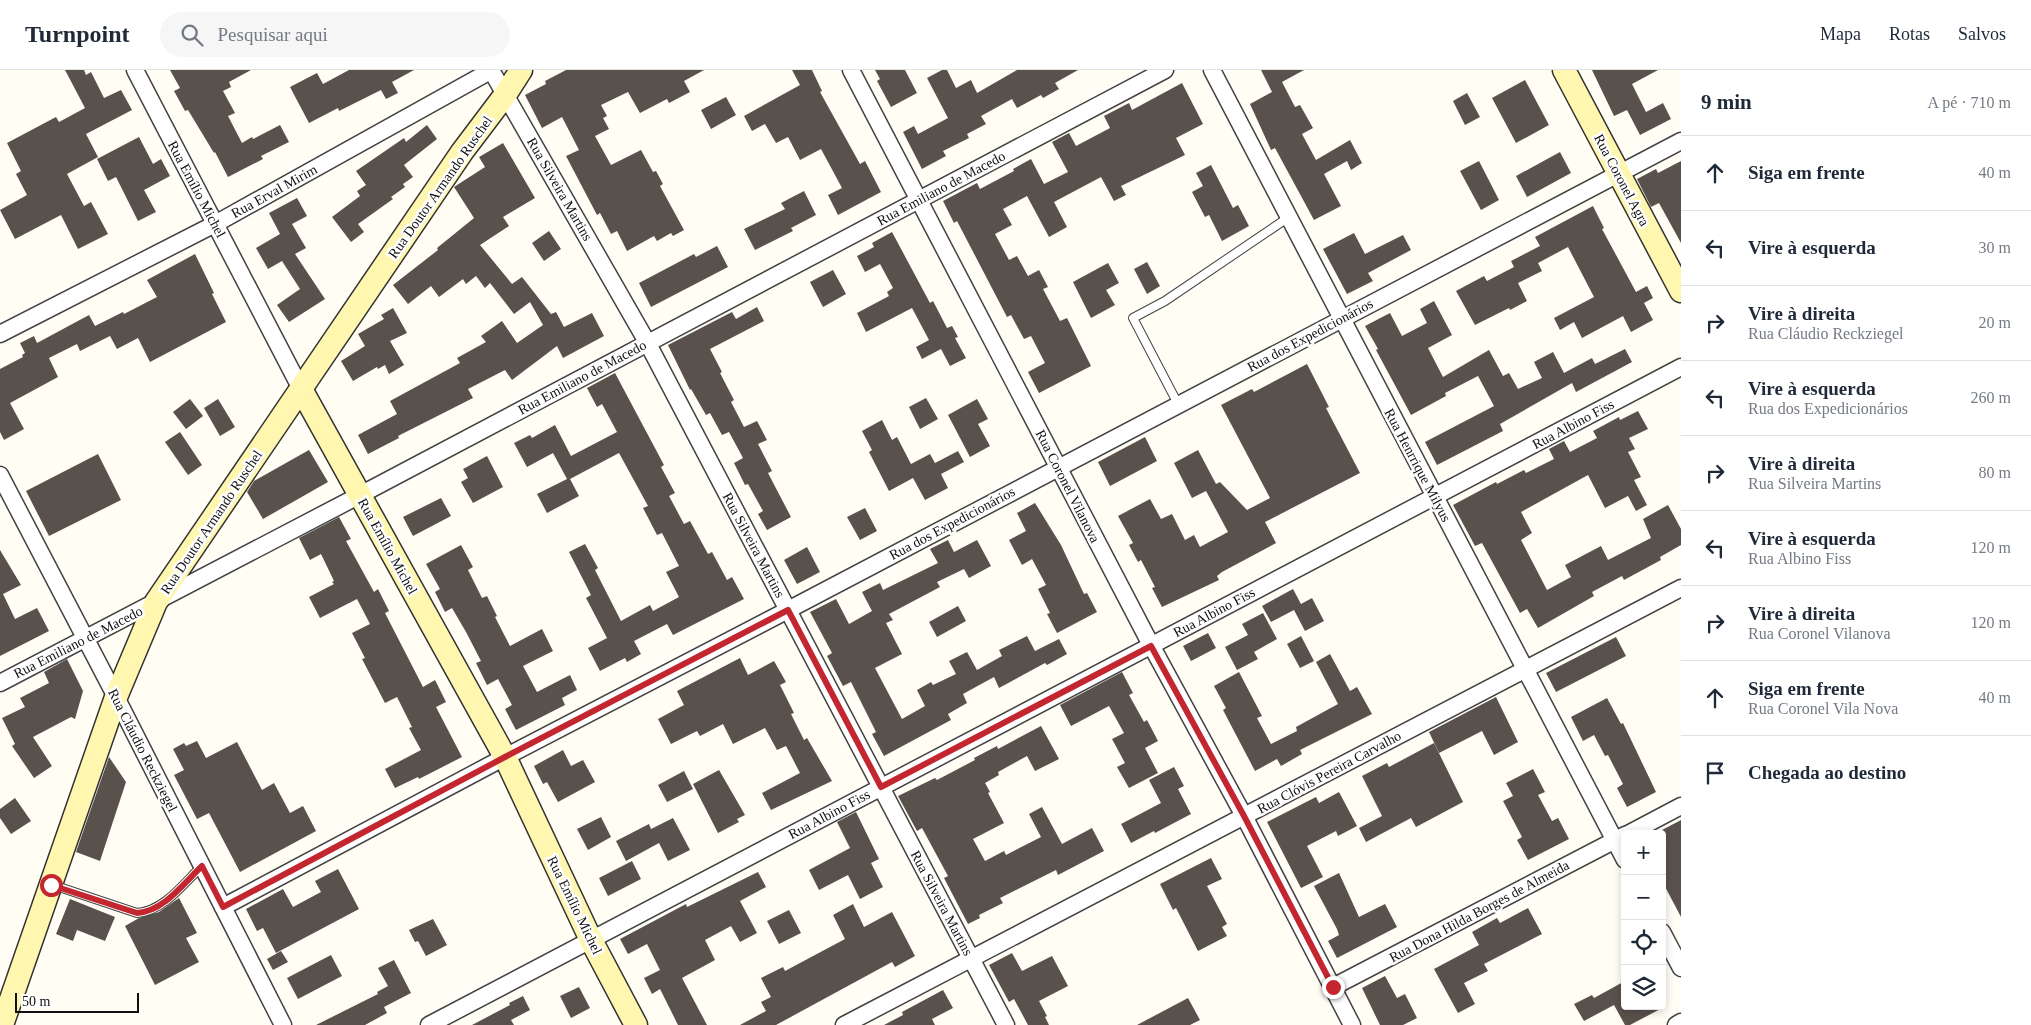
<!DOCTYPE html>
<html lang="pt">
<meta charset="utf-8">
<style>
body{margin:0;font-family:Georgia,serif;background:#f6f6f7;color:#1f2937}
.controls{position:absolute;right:15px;bottom:15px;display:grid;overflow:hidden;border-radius:5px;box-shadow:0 2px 8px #0003}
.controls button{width:45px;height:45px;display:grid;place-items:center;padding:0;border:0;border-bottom:1px solid #e0e1e3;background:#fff;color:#1f2937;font:25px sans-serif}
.scale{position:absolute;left:15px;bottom:12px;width:124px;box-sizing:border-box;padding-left:5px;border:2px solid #101010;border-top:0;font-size:14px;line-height:18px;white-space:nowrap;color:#101010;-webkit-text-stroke:4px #fff;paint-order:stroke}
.stop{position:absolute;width:15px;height:15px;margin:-11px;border:4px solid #c3262e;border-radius:50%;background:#fff}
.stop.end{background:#c3262e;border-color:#fff;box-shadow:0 1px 5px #0008}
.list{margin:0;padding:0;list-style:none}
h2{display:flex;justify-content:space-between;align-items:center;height:65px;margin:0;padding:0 20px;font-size:21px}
h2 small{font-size:16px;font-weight:400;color:#747a83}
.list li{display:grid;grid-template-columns:32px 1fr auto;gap:15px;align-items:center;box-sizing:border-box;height:75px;padding:0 20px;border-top:1px solid #e0e1e3}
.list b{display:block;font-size:19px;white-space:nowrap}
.list p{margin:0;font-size:16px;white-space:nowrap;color:#747a83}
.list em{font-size:16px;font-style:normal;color:#747a83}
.icon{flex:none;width:28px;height:28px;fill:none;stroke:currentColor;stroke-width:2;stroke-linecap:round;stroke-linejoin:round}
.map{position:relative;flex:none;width:1681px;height:955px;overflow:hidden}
header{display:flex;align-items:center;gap:30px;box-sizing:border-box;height:70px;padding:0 25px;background:#fff;border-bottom:1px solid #e0e1e3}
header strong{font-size:24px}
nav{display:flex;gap:28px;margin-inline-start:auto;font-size:18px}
.search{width:350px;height:45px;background:#f6f6f7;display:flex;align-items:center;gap:12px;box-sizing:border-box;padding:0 18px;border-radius:28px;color:#747a83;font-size:19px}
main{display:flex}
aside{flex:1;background:#fff}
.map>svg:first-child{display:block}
.building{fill:#59514c}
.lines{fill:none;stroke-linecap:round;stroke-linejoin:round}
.lane-casing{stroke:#434343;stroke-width:10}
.street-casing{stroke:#434343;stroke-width:19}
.secondary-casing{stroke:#323232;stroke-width:25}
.lane{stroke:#fff;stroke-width:8}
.street{stroke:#fff;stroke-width:16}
.secondary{stroke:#fff6af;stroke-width:22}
.route{stroke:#c3262e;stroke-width:6}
.labels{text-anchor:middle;stroke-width:5;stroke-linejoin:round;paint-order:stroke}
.street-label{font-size:14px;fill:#101010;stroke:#fff}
</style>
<header>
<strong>Turnpoint</strong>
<div class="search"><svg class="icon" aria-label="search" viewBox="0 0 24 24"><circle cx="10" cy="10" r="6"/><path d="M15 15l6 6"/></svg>Pesquisar aqui</div>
<nav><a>Mapa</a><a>Rotas</a><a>Salvos</a></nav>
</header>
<main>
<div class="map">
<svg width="1681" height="955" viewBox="0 0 1681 955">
<rect width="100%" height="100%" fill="#fffdf4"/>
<g class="building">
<path d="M65 0H84L86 5 91 2 104 28 121 20 132 40 86 64 98 87 67 104 84 136 91 132 108 164 78 179 61 145 15 169 0 140 27 125 16 104 21 101 7 73 56 47 59 52 85 38Z"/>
<path d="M170 0H251L229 12 231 17 223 21 235 43 228 46 242 73 252 67 253 69 280 55 289 72 261 86 263 89 228 107 215 82 214 83 188 40 185 41 174 21 180 18Z"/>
<path d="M349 0H414L392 12 398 23 386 29 381 20 339 41 338 38 309 53 290 17 317 3 323 14Z"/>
<path d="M566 0H704L684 11 690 22 669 33 667 29 640 43 628 22 601 35 607 46 603 48 609 59 595 66 611 95 641 80 653 102 656 101 663 114 660 116 684 160 673 166 671 163 657 171 654 166 627 181 617 161 611 164 600 143 597 145 566 86 579 80 562 47 542 58 525 25 546 14 545 11Z"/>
<path d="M792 0H812L822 21 820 22 860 94 865 91 881 122 838 145 828 125 842 118 821 79 800 90 788 67 776 73 765 54 752 61 744 46 800 15Z"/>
<path d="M875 0H905L917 23 891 37 877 11 880 9Z"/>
<path d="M942 0H947L956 18 971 10 977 23 1017 0H1078L1055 13 1059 19 1043 28 1041 25 1017 38 1012 29 981 46 986 54 967 64 969 68 943 81 946 86 922 99 903 62 914 56 918 64 948 48 927 8Z"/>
<path d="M1261 0H1304L1282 12 1295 37 1300 35 1313 58 1302 64 1316 90 1350 70 1362 93 1351 100 1347 91 1324 104 1341 136 1314 150 1275 78 1271 80 1250 34 1272 22Z"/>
<path d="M1592 0H1658L1632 14 1646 42 1663 33 1671 49 1640 65 1627 40 1614 46Z"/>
<path d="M1525 10 1549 55 1516 73 1492 28Z"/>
<path d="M1182 13 1203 54 1176 68 1185 85 1121 116 1126 125 1114 131 1101 107 1054 132 1067 157 1049 167 1027 126 1003 139 1012 155 995 164 1009 190 1017 186 1028 206 1039 200 1048 217 1043 219 1060 251 1067 248 1091 296 1039 323 1028 302 1045 293 1031 266 1024 269 1011 245 1007 247 957 151 954 153 943 131 977 113 980 119 1014 101 1013 99 1031 89 1044 114 1068 102 1052 72 1069 63 1076 76 1110 58 1104 46 1129 33 1132 40Z"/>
<path d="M1467 23 1480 47 1465 55 1453 31Z"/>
<path d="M726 27 736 45 711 59 701 40Z"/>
<path d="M427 55 437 69 404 95 413 107 403 114 405 117 391 127 393 129 358 154 364 162 351 172 332 147 360 126 357 121 366 115 356 101 404 68 406 72Z"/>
<path d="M139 67 153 94 161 89 170 106 144 120 156 142 138 151 116 107 108 111 97 89Z"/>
<path d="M503 73 535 128 503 147 509 156 480 175 512 214 522 207 551 244 556 242 564 257 592 243 604 266 563 288 557 276 512 310 505 300 468 319 473 328 398 366 399 368 368 384 358 365 397 344 390 331 460 293 457 288 486 272 481 266 502 251 517 273 543 255 530 232 514 244 490 213 485 218 476 206 466 214 463 209 439 227 431 216 408 234 393 215 438 180 437 178 474 148 454 117 485 97 479 87Z"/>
<path d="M1560 82 1571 103 1527 127 1516 106Z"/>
<path d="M1479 91 1499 130 1481 140 1460 101Z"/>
<path d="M1681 91V173L1659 133 1651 137 1637 109 1656 99 1658 103Z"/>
<path d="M1211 95 1233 138 1238 135 1249 156 1222 171 1209 145 1205 147 1192 122 1203 116 1196 103Z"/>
<path d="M804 121 816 145 791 158 793 161 755 180 744 159 785 139 781 133Z"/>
<path d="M297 128 307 146 292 154 306 178 295 184 325 229 289 252 277 235 300 219 282 191 268 199 256 178 280 164 269 143Z"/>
<path d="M1593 136 1604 158 1602 159 1636 222 1647 216 1653 228 1644 233 1653 250 1631 262 1623 246 1582 268 1574 252 1560 260 1554 248 1594 227 1568 177 1538 193 1542 201 1518 213 1527 231 1510 240 1509 238 1475 255 1456 221 1484 206 1487 211 1514 197 1511 191 1540 176 1535 167Z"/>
<path d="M549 161 561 179 544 191 532 173Z"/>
<path d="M892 162 930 233 933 231 947 258 952 256 958 267 955 268 966 288 950 296 941 279 922 289 916 277 929 270 912 238 866 262 857 243 889 226 887 222 893 218 880 194 865 202 857 186 874 177 872 173Z"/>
<path d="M1354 163 1365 184 1403 165 1411 180 1368 203 1373 211 1347 224 1323 179Z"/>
<path d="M717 176 728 197 651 237 639 213 694 184 696 187Z"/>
<path d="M195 184 214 223 212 224 226 252 150 292 138 268 117 279 110 266 80 281 77 274 49 288 58 307 10 333 24 359 4 370 0 362V299L23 287 22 285 25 283 20 273 34 266 37 273 89 245 95 256 123 242 124 244 157 227 147 210Z"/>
<path d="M1147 192 1160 216 1147 224 1134 199Z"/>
<path d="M1108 193 1119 213 1106 220 1115 235 1091 248 1073 212Z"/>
<path d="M833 200 846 224 823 237 810 212Z"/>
<path d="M1434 231 1452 265 1428 278 1443 307 1489 280 1503 306 1509 303 1518 319 1542 308 1534 292 1553 282 1564 303 1592 288 1595 294 1625 279 1632 292 1576 322 1572 313 1500 354 1503 361 1437 395 1425 372 1494 336 1478 306 1445 323 1446 326 1411 345 1376 280 1378 279 1365 256 1390 243 1402 266 1427 253 1420 239Z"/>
<path d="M757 237 764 251 710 279 722 302 720 303 734 330 731 332 744 357 757 351 767 370 758 374 772 401 768 403 791 447 767 460 758 444 763 441 748 414 745 415 734 393 743 388 729 362 722 365 710 343 706 345 691 319 690 320 668 275 732 242 736 249Z"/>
<path d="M393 238 407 263 390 271 404 295 389 304 385 295 378 299 377 297 353 311 341 291 365 276 358 264 384 249 381 245Z"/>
<path d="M1307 294 1329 337 1326 338 1360 403 1265 452 1276 473 1222 502 1217 506 1219 510 1162 537 1152 518 1155 517 1141 490 1138 492 1129 475 1133 473 1118 446 1150 429 1161 449 1172 444 1185 470 1194 465 1200 477 1228 462 1206 421 1192 428 1174 393 1198 380 1216 414 1220 412 1247 440 1270 428 1221 335 1252 319 1254 322Z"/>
<path d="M615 303 664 395 661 397 675 423 669 426 684 454 690 451 708 484 712 482 727 510 732 507 744 529 673 565 667 554 634 571 641 584 627 592 625 588 600 601 588 578 607 568 586 528 591 525 569 482 585 474 598 498 595 500 621 551 650 535 653 541 679 527 666 502 679 496 662 463 657 465 643 438 648 436 619 383 570 409 579 426 547 443 537 424 567 409 553 383 527 397 514 373 530 365 532 368 555 355 571 386 617 362 602 334 597 337 587 318Z"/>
<path d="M926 328 938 349 920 359 909 337Z"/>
<path d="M190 329 203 346 186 359 173 342Z"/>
<path d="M218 329 235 357 220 366 204 338Z"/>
<path d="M977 329 988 349 978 354 990 376 970 387 948 345Z"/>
<path d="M1638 341 1648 359 1629 368 1635 379 1628 382 1641 407 1634 410 1647 435 1636 441 1628 426 1605 438 1588 405 1521 442 1532 463 1521 470 1547 520 1571 507 1565 495 1601 476 1608 490 1651 468 1643 449 1668 435 1681 459V475L1660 487 1661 490 1624 510 1622 506 1592 522 1594 526 1538 558 1527 539 1520 543 1482 473 1475 476 1453 435 1496 412 1497 414 1524 400 1526 403 1554 389 1549 379 1564 371 1570 382 1597 368 1593 361 1619 347 1620 350Z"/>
<path d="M882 350 892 370 897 367 911 394 930 384 935 393 958 381 964 392 941 404 948 418 925 430 913 408 889 421 869 382 872 380 862 361Z"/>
<path d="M180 362 202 395 188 405 165 372Z"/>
<path d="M1145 367 1157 391 1110 416 1098 392Z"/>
<path d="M309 380 328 412 263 449 247 422 254 411Z"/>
<path d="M98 384 121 430 49 466 26 421Z"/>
<path d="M487 386 503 417 473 433 461 412 468 408 463 399Z"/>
<path d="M441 428 451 446 413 466 403 447Z"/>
<path d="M1035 433 1061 475 1084 524 1087 523 1097 542 1057 563 1047 544 1050 543 1038 519 1046 515 1032 489 1022 495 1009 470 1026 461 1017 443Z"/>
<path d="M865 438 877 461 860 470 847 447Z"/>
<path d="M339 447 351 469 346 471 374 522 378 519 389 541 385 543 423 617 435 610 446 632 436 637 462 687 419 709 418 707 395 718 385 699 421 680 409 658 412 657 397 627 385 633 362 589 365 588 352 563 370 554 357 529 320 548 309 527 334 514 332 512 334 511 321 484 310 490 299 468Z"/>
<path d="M948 470 954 482 977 470 991 496 969 508 964 499 937 512 940 517 889 544 893 550 886 553 902 584 875 598 902 649 925 636 917 620 931 612 933 615 956 604 949 591 967 582 977 600 1002 586 999 580 1027 566 1035 581 1059 569 1067 584 1047 595 1045 593 999 618 994 607 963 624 967 633 948 644 951 650 884 686 872 664 876 662 851 612 843 616 827 586 832 583 810 542 836 529 849 554 872 541 862 522 880 513 883 520 938 493 930 479Z"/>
<path d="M461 475 473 497 468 500 482 528 487 526 497 546 495 547 510 576 542 559 553 581 523 596 537 622 570 605 577 620 562 628 565 635 516 660 505 639 512 635 498 609 487 615 476 593 481 591 466 562 452 538 445 542 435 522 440 519 426 494Z"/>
<path d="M807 477 820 502 797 514 784 490Z"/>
<path d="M0 480 21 515 3 524 15 549 37 538 49 561 0 586Z"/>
<path d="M1293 519 1301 534 1312 528 1324 551 1305 561 1294 540 1271 552 1262 536Z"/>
<path d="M958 536 966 551 937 567 929 552Z"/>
<path d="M1263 543 1277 569 1254 582 1258 589 1237 600 1225 577 1248 565 1242 554Z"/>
<path d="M1208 563 1216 578 1191 591 1183 576Z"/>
<path d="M1301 566 1314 591 1300 598 1287 574Z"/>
<path d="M1616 567 1626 586 1556 622 1546 603Z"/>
<path d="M1330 584 1350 621 1357 617 1372 644 1300 680 1302 684 1281 696 1277 689 1255 701 1223 640 1226 638 1214 616 1239 602 1262 646 1257 648 1271 674 1297 661 1296 657 1338 634 1316 592Z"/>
<path d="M740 588 748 605 774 591 786 612 780 615 794 643 791 644 804 670 807 668 832 711 771 740 762 723 800 703 786 676 777 680 765 658 733 674 723 654 700 666 697 661 671 674 658 649 684 635 677 621Z"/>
<path d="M67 589 83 621 75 649 71 647 33 667 52 696 34 708 12 676 15 674 2 648 25 637 20 628 49 613 44 602Z"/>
<path d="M1122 602 1133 623 1129 625 1144 652 1147 650 1158 671 1145 678 1158 703 1129 718 1117 697 1125 693 1112 669 1124 663 1109 636 1071 656 1060 635Z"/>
<path d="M1496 627 1518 672 1494 685 1482 661 1439 683 1429 662Z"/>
<path d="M1607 628 1621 654 1623 653 1656 722 1627 737 1617 718 1623 714 1608 685 1605 686 1594 665 1583 671 1571 647Z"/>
<path d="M1041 656 1059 689 1035 701 1027 686 998 702 999 705 985 713 990 722 988 723 1004 753 973 769 985 791 1004 781 1006 785 1041 767 1029 744 1042 737 1062 774 1092 758 1104 781 1058 805 1056 800 1000 828 1003 833 979 845 980 848 968 854 944 808 948 806 922 758 917 761 898 726 935 708 937 710 975 690 974 688 997 676 998 679Z"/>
<path d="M197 671 206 688 237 672 262 720 274 713 290 743 303 736 316 761 240 802 209 743 197 749 174 705 184 700 173 679 184 673 186 676Z"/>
<path d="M1434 673 1463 732 1416 757 1411 748 1366 772 1359 758 1382 746 1362 706 1387 693 1389 697Z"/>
<path d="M563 680 571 696 583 690 595 712 558 732 547 712 543 714 534 696Z"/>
<path d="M109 687 126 712 100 791 76 782Z"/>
<path d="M1174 697 1184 716 1178 719 1191 744 1155 763 1154 761 1131 773 1121 754 1161 733 1149 710Z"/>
<path d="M1533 699 1545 722 1538 725 1552 751 1558 748 1569 769 1528 790 1517 770 1522 767 1503 731 1513 726 1506 713Z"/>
<path d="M719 700 745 745 737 749 739 752 718 763 693 714Z"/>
<path d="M684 701 693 719 667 732 658 715Z"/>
<path d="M1339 722 1357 756 1338 766 1336 761 1307 776 1323 807 1301 818 1267 752 1316 727 1319 733Z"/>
<path d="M15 728 31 751 11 764 0 748V739Z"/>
<path d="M856 742 879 789 871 793 883 817 860 829 848 805 819 820 809 800 850 778 837 752Z"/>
<path d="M601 747 611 767 588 780 577 759Z"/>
<path d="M673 748 690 780 668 791 659 773 626 791 616 771 649 754 651 759Z"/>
<path d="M1681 750V847L1662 811V760Z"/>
<path d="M1211 788 1222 809 1207 816 1227 854 1222 857 1227 866 1198 881 1176 838 1173 840 1160 814Z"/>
<path d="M632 791 641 809 608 826 599 808Z"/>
<path d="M338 799 359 839 276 883 263 858 257 861 246 839 283 819 293 837 321 822 315 811Z"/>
<path d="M758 802 766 817 740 831 757 863 740 872 731 856 705 870 715 890 682 908 707 955H678L660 919 652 924 644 908 660 900 647 874 628 884 620 869 686 834 687 837Z"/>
<path d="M1339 803 1359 847 1385 834 1397 857 1337 888 1328 871 1339 865 1337 859 1314 816Z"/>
<path d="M179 828 197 863 186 868 199 892 155 915 125 856 139 848 159 842Z"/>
<path d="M70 829 115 847 105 871 77 860 73 871 56 864Z"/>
<path d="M853 834 864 857 892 842 915 886 895 897 892 892 776 955H740L766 941 761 932 771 927 761 908 783 897 785 901 845 869 833 845Z"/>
<path d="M1528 838 1542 864 1484 894 1488 901 1464 913 1475 934 1458 943 1434 899 1479 875 1472 862 1497 848 1500 853Z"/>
<path d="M789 840 801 863 779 874 767 851Z"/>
<path d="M433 849 447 875 426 886 418 871 415 872 409 860Z"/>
<path d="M281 881 288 892 273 900 267 889Z"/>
<path d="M1012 883 1022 901 1052 886 1068 916 1039 931 1047 946 1045 947 1049 955H1028L1014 929 1009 932 989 895Z"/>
<path d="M331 885 342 906 298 929 287 908Z"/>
<path d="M394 890 411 923 384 937 387 943 365 955H316L378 924 377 922 388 916 378 898Z"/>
<path d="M1385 906 1397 928 1405 924 1417 948 1403 955H1380L1362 918Z"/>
<path d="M1625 911V936H1666L1630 955H1625L1614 935 1584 951 1574 934 1592 925 1594 928Z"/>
<path d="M579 917 590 938 571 948 560 926Z"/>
<path d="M943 920 953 938 932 949 935 955H884L903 945 902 942Z"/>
<path d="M523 926 530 940 511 950 514 955H472L510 935 509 933Z"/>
<path d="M1188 928 1200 950 1190 955H1137Z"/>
</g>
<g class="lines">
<g class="lane-casing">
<g id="lane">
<path d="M1178 334 1133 248 1165 231 1289 147"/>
<path d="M53 815 137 843C164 841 183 814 202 796"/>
</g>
</g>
<g class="street-casing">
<g id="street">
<path d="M135 0 301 319"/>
<path d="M491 0 647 272 1006 955"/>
<path d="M851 0 1151 575 1244 746 1352 955"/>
<path d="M1212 0 1625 790"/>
<path d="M0 264 215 154 492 0"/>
<path d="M0 405 116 627 283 955"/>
<path d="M0 613 360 425 1165 0"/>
<path d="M1628 764 1681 736"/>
<path d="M223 837 505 687 788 540 1681 71"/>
<path d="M1662 862 1681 898"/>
<path d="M1333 917 1625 765"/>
<path d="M429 955 1681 297"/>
<path d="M844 955 1681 518"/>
<path d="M1676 955 1681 952"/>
</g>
</g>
<g class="secondary-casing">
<g id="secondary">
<path d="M1564 0 1681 221"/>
<path d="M301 319 505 687 591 870 636 955"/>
<path d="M2 955 116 627 156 532 462 82 505 25 521 0"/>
</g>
</g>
<use href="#lane" class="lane"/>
<use href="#street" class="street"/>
<use href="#secondary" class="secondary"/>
</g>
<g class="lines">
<path class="route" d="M51 815 137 843C164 841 183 814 202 796L223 837 505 687 788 540 881 717 1151 576 1244 746 1333 917"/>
</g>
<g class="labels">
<g class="street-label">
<text transform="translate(1622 110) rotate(62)" y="5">Rua Coronel Agra</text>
<text transform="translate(440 117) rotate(-55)" y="5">Rua Doutor Armando Ruschel</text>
<text transform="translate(941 118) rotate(-28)" y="5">Rua Emiliano de Macedo</text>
<text transform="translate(197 119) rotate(62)" y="5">Rua Emílio Michel</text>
<text transform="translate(560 119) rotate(60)" y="5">Rua Silveira Martins</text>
<text transform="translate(274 121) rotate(-29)" y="5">Rua Erval Mirim</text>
<text transform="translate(1310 265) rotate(-28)" y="5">Rua dos Expedicionários</text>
<text transform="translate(582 307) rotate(-28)" y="5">Rua Emiliano de Macedo</text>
<text transform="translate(1573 354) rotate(-28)" y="5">Rua Albino Fiss</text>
<text transform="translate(1418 395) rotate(62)" y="5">Rua Henrrique Milyus</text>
<text transform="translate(1068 416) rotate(63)" y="5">Rua Coronel Vilanova</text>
<text transform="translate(211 452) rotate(-56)" y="5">Rua Doutor Armando Ruschel</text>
<text transform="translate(952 453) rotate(-28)" y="5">Rua dos Expedicionários</text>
<text transform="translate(754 475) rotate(62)" y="5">Rua Silveira Martins</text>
<text transform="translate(388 476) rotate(61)" y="5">Rua Emílio Michel</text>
<text transform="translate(1214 542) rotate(-28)" y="5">Rua Albino Fiss</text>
<text transform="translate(78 572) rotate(-27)" y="5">Rua Emiliano de Macedo</text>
<text transform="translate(143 680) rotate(63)" y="5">Rua Cláudio Reckziegel</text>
<text transform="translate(1329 702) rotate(-28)" y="5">Rua Clóvis Pereira Carvalho</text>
<text transform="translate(829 744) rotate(-28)" y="5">Rua Albino Fiss</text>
<text transform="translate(942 833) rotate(62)" y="5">Rua Silveira Martins</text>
<text transform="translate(575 835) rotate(64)" y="5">Rua Emílio Michel</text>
<text transform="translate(1479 841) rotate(-28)" y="5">Rua Dona Hilda Borges de Almeida</text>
</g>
</g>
</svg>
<div class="controls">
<button>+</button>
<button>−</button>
<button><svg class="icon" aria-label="locate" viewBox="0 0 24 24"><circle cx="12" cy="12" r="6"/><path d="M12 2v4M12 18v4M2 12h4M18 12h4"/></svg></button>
<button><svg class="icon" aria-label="layers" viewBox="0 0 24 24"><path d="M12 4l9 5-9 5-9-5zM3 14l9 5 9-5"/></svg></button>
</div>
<div class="scale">50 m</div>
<div class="stop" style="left:51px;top:815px"></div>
<div class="stop end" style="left:1333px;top:917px"></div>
</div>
<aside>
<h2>9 min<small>A pé · 710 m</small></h2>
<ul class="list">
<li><svg class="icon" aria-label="ahead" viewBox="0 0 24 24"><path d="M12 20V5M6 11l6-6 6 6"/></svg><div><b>Siga em frente</b></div><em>40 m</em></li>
<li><svg class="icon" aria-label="left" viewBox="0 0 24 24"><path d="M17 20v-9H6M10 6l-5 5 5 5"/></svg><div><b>Vire à esquerda</b></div><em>30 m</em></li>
<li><svg class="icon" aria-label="right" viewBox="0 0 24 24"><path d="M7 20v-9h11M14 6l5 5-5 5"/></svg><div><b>Vire à direita</b><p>Rua Cláudio Reckziegel</p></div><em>20 m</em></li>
<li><svg class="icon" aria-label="left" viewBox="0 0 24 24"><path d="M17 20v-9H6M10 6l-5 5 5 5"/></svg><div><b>Vire à esquerda</b><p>Rua dos Expedicionários</p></div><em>260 m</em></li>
<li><svg class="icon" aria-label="right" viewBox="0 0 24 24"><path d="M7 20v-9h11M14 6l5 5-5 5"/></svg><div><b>Vire à direita</b><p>Rua Silveira Martins</p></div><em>80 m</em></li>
<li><svg class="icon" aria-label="left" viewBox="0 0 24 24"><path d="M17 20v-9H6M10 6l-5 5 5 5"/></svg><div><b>Vire à esquerda</b><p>Rua Albino Fiss</p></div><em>120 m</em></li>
<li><svg class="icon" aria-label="right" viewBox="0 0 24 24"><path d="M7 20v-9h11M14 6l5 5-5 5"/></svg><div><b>Vire à direita</b><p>Rua Coronel Vilanova</p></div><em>120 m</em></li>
<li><svg class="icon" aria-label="ahead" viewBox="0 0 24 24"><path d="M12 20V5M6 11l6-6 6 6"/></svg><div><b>Siga em frente</b><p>Rua Coronel Vila Nova</p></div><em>40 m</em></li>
<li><svg class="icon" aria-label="arrive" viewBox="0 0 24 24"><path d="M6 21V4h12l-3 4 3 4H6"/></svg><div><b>Chegada ao destino</b></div></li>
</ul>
</aside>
</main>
